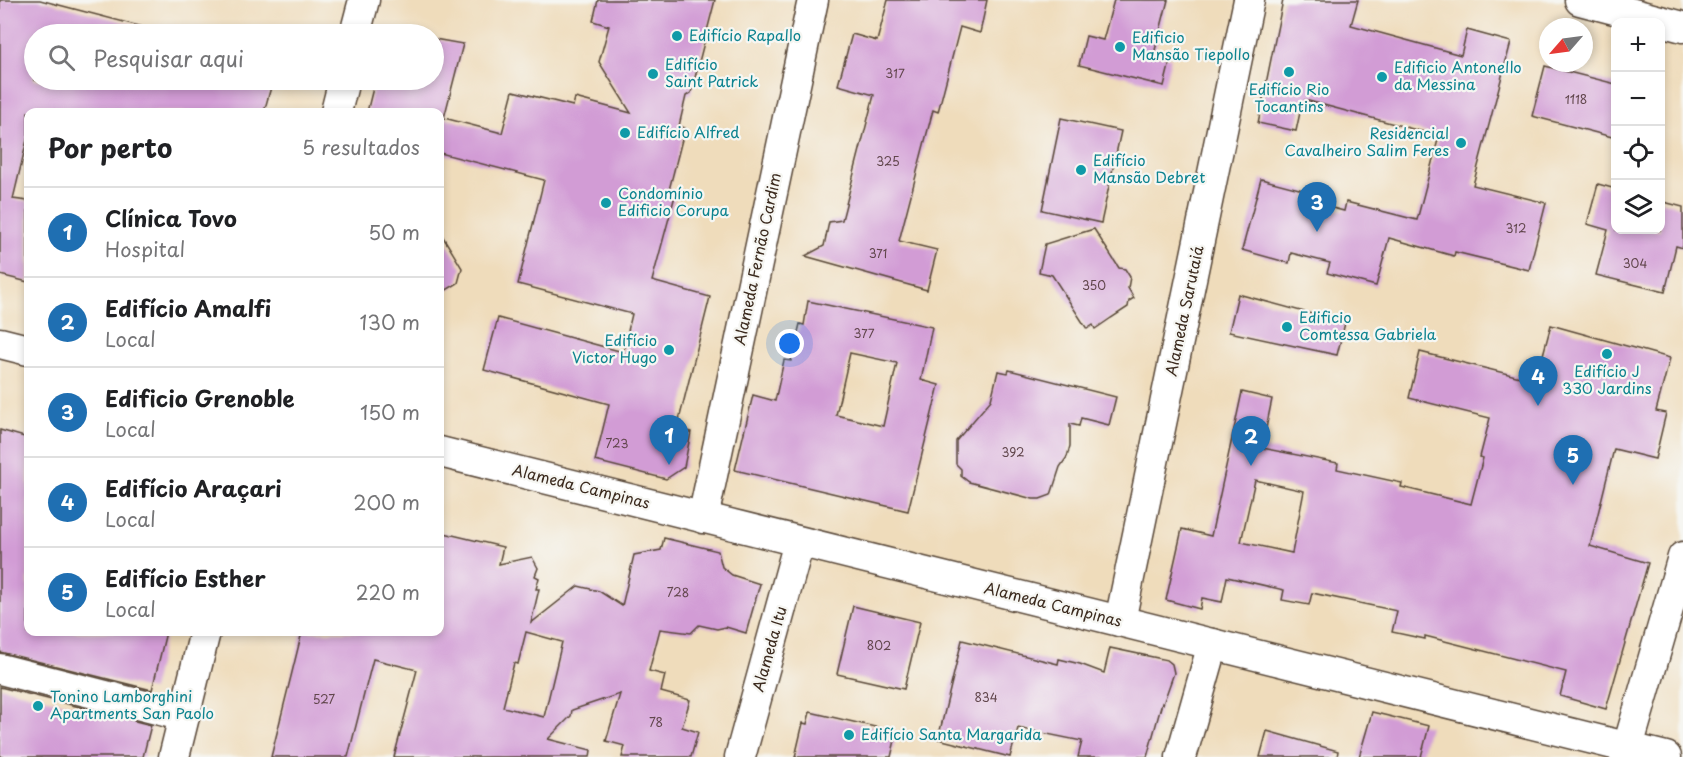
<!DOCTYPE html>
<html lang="pt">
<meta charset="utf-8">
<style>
body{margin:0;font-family:"Playpen Sans",sans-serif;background:#f2f2f2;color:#202124}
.controls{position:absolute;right:18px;top:18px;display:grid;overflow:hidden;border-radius:12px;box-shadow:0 3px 9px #0003}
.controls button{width:54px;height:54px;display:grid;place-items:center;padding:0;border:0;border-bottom:2px solid #e0e0e0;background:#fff;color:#202124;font:30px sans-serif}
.compass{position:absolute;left:1539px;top:18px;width:54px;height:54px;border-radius:50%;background:#fff;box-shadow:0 3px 9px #0003;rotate:242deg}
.you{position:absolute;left:790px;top:344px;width:21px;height:21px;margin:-15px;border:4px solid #fff;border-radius:50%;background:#1a73e8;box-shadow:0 0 0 9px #1a73e833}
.badge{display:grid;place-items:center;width:39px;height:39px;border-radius:50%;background:#1f6fb2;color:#fff;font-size:20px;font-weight:700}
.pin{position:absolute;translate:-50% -50px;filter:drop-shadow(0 2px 3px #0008)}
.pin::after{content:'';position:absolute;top:32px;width:21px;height:18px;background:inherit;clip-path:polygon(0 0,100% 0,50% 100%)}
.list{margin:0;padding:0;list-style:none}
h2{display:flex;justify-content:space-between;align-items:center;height:78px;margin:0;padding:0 24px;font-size:26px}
h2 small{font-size:20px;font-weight:400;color:#757577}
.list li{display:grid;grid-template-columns:39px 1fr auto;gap:18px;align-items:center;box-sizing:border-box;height:90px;padding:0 24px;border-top:2px solid #e0e0e0}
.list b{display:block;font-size:22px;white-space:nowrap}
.list p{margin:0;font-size:20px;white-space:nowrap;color:#757577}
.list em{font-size:20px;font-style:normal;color:#757577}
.icon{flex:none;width:33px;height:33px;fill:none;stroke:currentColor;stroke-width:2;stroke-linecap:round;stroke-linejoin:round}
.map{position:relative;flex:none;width:1683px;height:757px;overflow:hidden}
.search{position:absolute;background:#fff;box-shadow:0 3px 9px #0003;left:24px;top:24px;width:420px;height:66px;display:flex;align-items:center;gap:15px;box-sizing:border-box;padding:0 21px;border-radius:33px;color:#757577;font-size:22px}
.panel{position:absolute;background:#fff;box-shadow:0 3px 9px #0003;left:24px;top:108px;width:420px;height:528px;border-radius:12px}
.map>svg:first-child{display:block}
.building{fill:#d29cd5;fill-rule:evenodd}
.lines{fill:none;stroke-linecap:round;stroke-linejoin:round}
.street-casing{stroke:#564536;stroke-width:33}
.street{stroke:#fff;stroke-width:30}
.culture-dot{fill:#0f9aa8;stroke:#f6f6f2;stroke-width:2}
.labels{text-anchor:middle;stroke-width:4.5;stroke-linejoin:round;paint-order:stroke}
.number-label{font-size:12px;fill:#61464c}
.culture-label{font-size:15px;fill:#0d838f;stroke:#f6f6f2;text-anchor:start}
.street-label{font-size:15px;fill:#3b2a1e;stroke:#f6f6f2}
</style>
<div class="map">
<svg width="1683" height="757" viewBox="0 0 1683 757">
<rect width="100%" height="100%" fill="#f6f6f2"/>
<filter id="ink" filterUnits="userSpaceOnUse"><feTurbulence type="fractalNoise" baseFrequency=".0167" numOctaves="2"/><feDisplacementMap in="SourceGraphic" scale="12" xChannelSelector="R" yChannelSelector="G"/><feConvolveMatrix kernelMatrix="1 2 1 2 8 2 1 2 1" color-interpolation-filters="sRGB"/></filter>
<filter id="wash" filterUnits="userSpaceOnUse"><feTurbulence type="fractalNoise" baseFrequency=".008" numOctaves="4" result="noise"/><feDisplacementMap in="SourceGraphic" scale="24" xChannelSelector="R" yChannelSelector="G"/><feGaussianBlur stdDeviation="1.35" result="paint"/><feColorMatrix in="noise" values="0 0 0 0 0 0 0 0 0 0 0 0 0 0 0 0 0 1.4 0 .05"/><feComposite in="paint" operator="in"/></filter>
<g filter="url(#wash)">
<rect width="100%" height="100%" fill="#efdcbb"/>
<g id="blocks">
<g class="building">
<path d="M0 0H40L147 28 146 34H34V80H273L264 112H28V136L13 199 28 201V282L0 275Z"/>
<path d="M598 0H715L691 93 686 96 679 126 685 128 669 190 676 192 652 281 710 297 677 428 691 432 684 467 666 479 595 461 609 404 484 370 498 318 623 352 632 314 518 284 544 180 440 153V112H367L375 80H434V39L463 44 444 118 502 133 513 91 573 106 575 98 631 113 599 62 609 26 593 21Z"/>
<path d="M888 0H987L980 33 960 27 938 112 933 110 899 241 937 250 927 290 805 256 824 246 829 222 842 220 874 95 838 85 852 34 877 41Z"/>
<path d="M1114 0H1168L1154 54 1171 58 1164 86 1079 65 1086 36 1103 40Z"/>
<path d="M1283 0H1358L1351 25 1461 55 1467 30 1511 42 1473 185 1546 203 1529 270 1455 252 1454 256 1389 238 1376 286 1327 273 1330 263 1291 253 1289 263 1242 250 1261 179 1307 191 1305 201 1344 211 1346 202 1417 220 1439 136 1305 100 1304 104 1302 103 1296 131 1258 123Z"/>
<path d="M1545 66 1616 84V138L1532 116Z"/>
<path d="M1061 118 1121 131 1101 223 1042 210Z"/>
<path d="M1598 184 1616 189V230H1660V201L1683 207V248L1676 246 1665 292 1596 275 1608 230 1587 224Z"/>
<path d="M1094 229 1119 268 1125 269 1130 277 1128 288 1134 298 1129 301 1128 307 1111 318 1095 329 1093 325 1087 329 1052 275 1039 272 1045 244Z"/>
<path d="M440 232 462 268 458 283 440 294Z"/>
<path d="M1238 294 1345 323 1337 355 1229 332Z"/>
<path d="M808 301 932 327 921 380 939 385 908 511 735 470 753 395 775 401 784 360 791 361 800 324 804 325ZM850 353 897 363 883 426 836 415Z"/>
<path d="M1551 325 1670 358 1656 411 1666 413 1655 459 1614 449 1590 546 1648 563 1606 709 1560 696 1566 672 1425 636V639L1392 632 1397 611 1312 593 1309 605 1282 600 1284 590 1227 577 1222 602 1202 598 1200 609 1166 600 1182 529 1211 536 1242 392 1272 399 1262 448 1338 463 1337 469 1402 483 1401 487 1471 504 1483 458 1480 457 1490 418 1409 398 1420 352 1536 381ZM1255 480 1304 491 1292 553 1241 542Z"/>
<path d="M1009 370 1116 397 1109 425 1081 418 1079 426 1070 424V446L1067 457 1060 467 1051 495 1040 499H1033L969 482 961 476V469L956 464V441L991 400 998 371 1008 373Z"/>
<path d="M0 430 28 438V632H166L152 690 0 652Z"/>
<path d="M440 532 503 547 499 564 532 557 538 568 535 576 539 578 536 589H539L531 623 578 586 599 591 622 606 634 555 661 550 664 538 718 551 722 567 732 575 760 584 746 633 726 627 717 629 699 625 691 633 660 629 649 671 665 675 661 692 690 700 682 727 698 732 691 757H622L625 746 606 741 620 694 572 710 571 716 548 739 591 750 590 757H394L417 670 373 659 348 757H271L302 632H440ZM526 632 562 642 544 717 503 707 514 663 518 664Z"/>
<path d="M853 606 920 622 904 689 837 674Z"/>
<path d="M962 640 1058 664 1059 659 1080 664 1104 673 1110 648 1167 660 1172 664 1174 673 1163 704 1162 703 1147 757H1078L1082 741 1018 728 1010 757 938 739Z"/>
<path d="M0 687 151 725 143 757H0Z"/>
<path d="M810 712 897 732 891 757H795L803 723 807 724Z"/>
<path d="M1372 712 1429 726 1421 757H1359Z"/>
<path d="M1267 731 1338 751 1337 757H1260Z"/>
</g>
</g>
</g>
<g filter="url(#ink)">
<use href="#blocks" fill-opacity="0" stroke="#564536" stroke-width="1.5"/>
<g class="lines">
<g class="street-casing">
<g id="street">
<path d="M1580 0 1683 27"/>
<path d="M355 34 364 0"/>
<path d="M336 112 344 80"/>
<path d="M0 343 28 350"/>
<path d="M440 452 1666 757"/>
<path d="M703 518 813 0"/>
<path d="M1120 621 1249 0"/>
<path d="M0 669 184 716"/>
<path d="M174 757 205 632"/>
<path d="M740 757 799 542"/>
<path d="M1181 757 1213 644"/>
<path d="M1625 757 1683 557"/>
</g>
</g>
<use href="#street" class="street"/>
</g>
</g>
<g class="culture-dot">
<circle cx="677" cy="36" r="6"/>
<circle cx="1120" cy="47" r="6"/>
<circle cx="1289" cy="72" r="6"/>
<circle cx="653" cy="74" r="6"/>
<circle cx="1382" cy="77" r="6"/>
<circle cx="625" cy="133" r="6"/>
<circle cx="1461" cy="143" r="6"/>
<circle cx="1081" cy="170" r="6"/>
<circle cx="606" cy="203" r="6"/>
<circle cx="1287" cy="327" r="6"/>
<circle cx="669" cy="350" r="6"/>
<circle cx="1607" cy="354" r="6"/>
<circle cx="38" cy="706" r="6"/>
<circle cx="849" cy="735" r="6"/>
</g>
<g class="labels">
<g class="number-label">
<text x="895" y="78">317</text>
<text x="1576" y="104">1118</text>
<text x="888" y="166">325</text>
<text x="1516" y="233">312</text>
<text x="878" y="258">371</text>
<text x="1635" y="268">304</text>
<text x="1094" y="290">350</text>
<text x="864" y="338">377</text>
<text x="617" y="448">723</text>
<text x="1013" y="457">392</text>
<text x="678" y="597">728</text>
<text x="879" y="650">802</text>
<text x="986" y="702">834</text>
<text x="324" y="704">527</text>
<text x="656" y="727">78</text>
</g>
<g class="culture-label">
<text x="689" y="41">Edifício Rapallo</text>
<text x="1132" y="43">Edificio<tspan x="1132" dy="17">Mansão Tiepollo</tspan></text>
<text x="665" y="70">Edifício<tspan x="665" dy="17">Saint Patrick</tspan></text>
<text x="1394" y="73">Edificio Antonello<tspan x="1394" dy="17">da Messina</tspan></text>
<text x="1289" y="95" text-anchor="middle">Edifício Rio<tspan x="1289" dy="17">Tocantins</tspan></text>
<text x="637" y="138">Edifício Alfred</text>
<text x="1449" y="139" text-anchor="end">Residencial<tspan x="1449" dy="17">Cavalheiro Salim Feres</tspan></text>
<text x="1093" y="166">Edifício<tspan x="1093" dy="17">Mansão Debret</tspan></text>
<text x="618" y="199">Condomínio<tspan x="618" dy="17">Edificio Corupa</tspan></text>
<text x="1299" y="323">Edificio<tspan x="1299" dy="17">Comtessa Gabriela</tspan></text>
<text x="657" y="346" text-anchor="end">Edifício<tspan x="657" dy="17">Victor Hugo</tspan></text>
<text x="1607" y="377" text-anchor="middle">Edifício J<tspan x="1607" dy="17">330 Jardins</tspan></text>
<text x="50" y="702">Tonino Lamborghini<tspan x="50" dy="17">Apartments San Paolo</tspan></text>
<text x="861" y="740">Edifício Santa Margarida</text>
</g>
<g class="street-label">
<text transform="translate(758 259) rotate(-78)" y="5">Alameda Fernão Cardim</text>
<text transform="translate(1185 311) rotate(-78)" y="5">Alameda Sarutaiá</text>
<text transform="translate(581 487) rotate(14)" y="5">Alameda Campinas</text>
<text transform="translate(1053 605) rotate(14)" y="5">Alameda Campinas</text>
<text transform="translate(770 649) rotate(-74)" y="5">Alameda Itu</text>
</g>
</g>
</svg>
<div class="controls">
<button>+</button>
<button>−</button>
<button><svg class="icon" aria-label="locate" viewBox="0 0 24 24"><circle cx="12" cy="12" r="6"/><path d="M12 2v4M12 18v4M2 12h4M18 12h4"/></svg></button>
<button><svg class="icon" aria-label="layers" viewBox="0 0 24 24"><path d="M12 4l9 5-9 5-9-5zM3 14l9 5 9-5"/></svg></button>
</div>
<svg class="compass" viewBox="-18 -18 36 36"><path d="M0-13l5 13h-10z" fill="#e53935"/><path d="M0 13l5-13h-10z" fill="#757577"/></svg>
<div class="you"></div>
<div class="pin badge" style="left:669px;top:465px">1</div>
<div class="pin badge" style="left:1251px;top:466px">2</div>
<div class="pin badge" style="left:1317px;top:232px">3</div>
<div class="pin badge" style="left:1538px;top:406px">4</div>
<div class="pin badge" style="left:1573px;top:485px">5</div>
<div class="search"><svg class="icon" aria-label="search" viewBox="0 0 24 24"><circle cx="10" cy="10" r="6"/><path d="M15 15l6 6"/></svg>Pesquisar aqui</div>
<section class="panel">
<h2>Por perto<small>5 resultados</small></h2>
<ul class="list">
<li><span class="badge">1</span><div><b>Clínica Tovo</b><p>Hospital</p></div><em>50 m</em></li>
<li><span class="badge">2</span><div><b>Edifício Amalfi</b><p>Local</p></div><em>130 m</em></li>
<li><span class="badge">3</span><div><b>Edificio Grenoble</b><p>Local</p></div><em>150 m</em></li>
<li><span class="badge">4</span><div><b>Edifício Araçari</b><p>Local</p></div><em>200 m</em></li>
<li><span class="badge">5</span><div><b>Edifício Esther</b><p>Local</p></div><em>220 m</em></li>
</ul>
</section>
</div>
